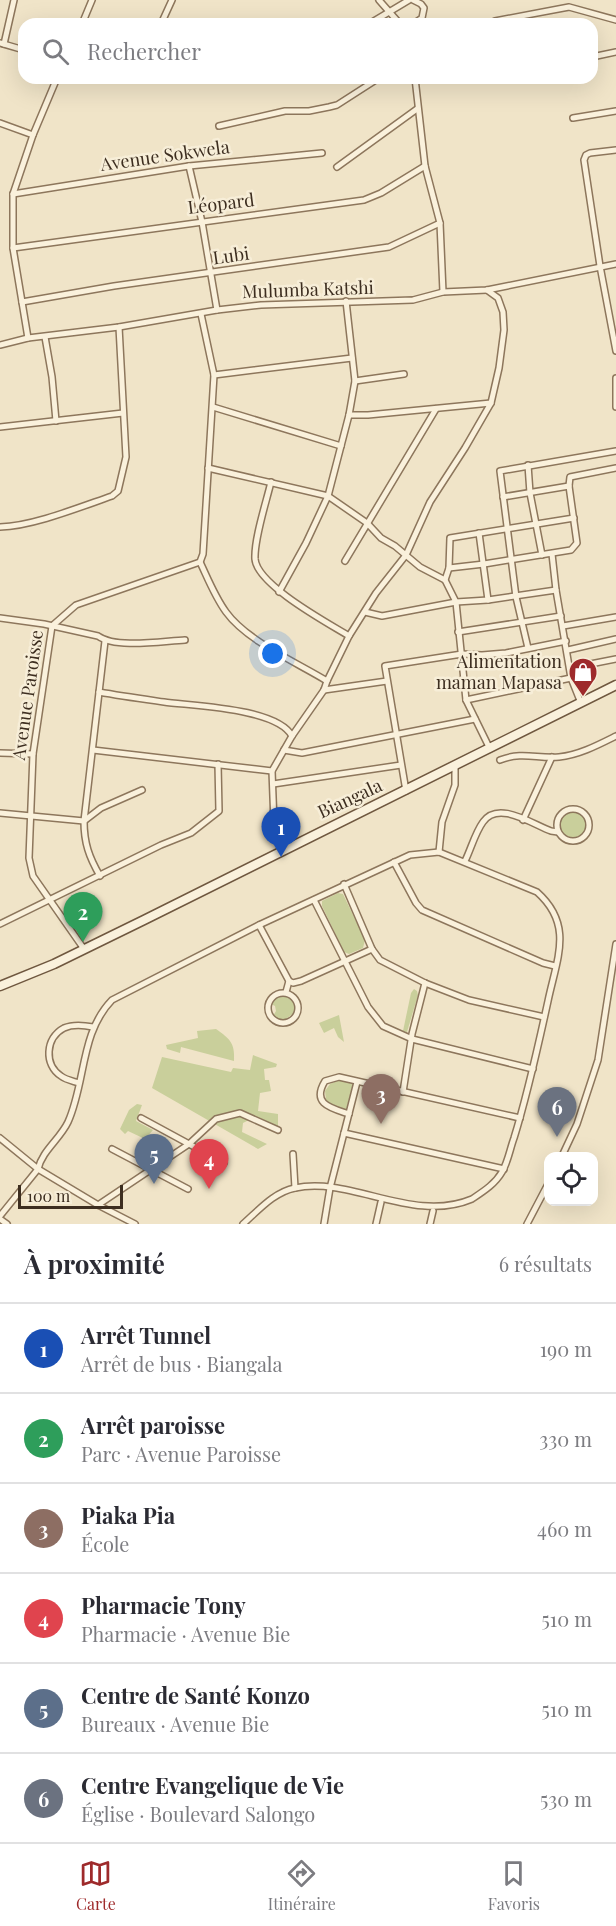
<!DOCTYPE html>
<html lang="fr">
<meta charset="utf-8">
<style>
body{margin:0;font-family:"Playfair Display",serif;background:#f7f7f7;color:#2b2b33}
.controls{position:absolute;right:18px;bottom:18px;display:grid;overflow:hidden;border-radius:12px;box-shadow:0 6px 24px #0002}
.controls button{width:54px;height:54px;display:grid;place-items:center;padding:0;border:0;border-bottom:2px solid #e1e1e2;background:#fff;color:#2b2b33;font:30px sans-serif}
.scale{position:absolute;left:18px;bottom:15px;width:105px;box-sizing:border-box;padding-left:6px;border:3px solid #3d2e20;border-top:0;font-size:16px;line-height:21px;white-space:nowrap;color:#3d2e20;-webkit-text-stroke:4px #f7eed8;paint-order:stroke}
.you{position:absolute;left:273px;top:654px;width:21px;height:21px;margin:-15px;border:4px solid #fff;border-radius:50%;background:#1a73e8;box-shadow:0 0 0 9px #1a73e833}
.badge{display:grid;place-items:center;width:39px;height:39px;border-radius:50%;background:#9e2a2b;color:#fff;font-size:20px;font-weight:700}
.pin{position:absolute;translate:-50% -50px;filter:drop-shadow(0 2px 3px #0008)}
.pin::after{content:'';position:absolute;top:32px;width:21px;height:18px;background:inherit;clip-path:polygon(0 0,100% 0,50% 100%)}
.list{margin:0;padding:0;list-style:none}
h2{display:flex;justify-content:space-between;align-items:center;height:78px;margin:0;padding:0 24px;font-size:26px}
h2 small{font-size:20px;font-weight:400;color:#7c7c81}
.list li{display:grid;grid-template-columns:39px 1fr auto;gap:18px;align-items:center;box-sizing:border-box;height:90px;padding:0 24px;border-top:2px solid #e1e1e2}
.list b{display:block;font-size:22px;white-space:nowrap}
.list p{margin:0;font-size:20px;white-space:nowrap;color:#7c7c81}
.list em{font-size:20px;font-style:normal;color:#7c7c81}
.icon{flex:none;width:33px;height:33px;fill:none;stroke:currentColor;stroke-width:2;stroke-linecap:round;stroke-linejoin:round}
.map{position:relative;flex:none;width:616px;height:1224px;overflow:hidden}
.search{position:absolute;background:#fff;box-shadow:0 6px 24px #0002;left:18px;right:18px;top:18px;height:66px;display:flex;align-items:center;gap:15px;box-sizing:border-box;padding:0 21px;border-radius:18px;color:#7c7c81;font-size:22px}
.sheet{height:618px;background:#fff}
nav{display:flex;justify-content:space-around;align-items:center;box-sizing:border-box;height:84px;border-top:2px solid #e1e1e2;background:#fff;font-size:16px;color:#7c7c81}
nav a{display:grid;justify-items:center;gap:3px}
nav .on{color:#9e2a2b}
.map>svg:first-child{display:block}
.green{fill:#c9cf9b}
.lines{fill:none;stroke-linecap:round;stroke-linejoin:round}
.street-casing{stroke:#8d765c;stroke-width:8}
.secondary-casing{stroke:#6f573f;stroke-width:11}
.street{stroke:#faf1dc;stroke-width:5}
.secondary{stroke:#faf1dc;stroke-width:8}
.labels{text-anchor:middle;stroke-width:5;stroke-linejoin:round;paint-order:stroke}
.street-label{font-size:18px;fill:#3d2e20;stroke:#f7eed8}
.poi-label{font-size:18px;fill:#3d2e20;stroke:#f7eed8;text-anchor:end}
</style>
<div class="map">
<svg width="616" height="1224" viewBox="0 0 616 1224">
<rect width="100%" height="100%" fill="#f0e4c8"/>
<g class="green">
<circle cx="573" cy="825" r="13"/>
<path d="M338 893 343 894 365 940 363 948 349 954 344 952 322 906V901Z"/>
<path d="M414 989 417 991 418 995 407 1032 403 1031 411 993Z"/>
<path d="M280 992 292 995 297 1002 294 1013 282 1022H276L272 1018 276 1011 275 1006 269 1003 274 995Z"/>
<path d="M339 1015 344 1042 338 1037 334 1028 324 1033 319 1023Z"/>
<path d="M216 1029C230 1039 235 1043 234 1061L181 1047 180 1053 167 1049 166 1045 198 1038 197 1031Z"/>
<path d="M253 1055 277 1064 276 1067 264 1069 265 1080H269L271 1091 260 1093 258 1111 278 1114V1127L255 1117 243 1123 242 1132 267 1144 258 1149 152 1088 162 1057 231 1072 233 1068 250 1070Z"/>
<path d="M339 1080 353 1084 346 1110 332 1106 326 1100 325 1091 330 1084Z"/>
<path d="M137 1104 142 1105 136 1121 153 1130 145 1139 128 1131 125 1134 120 1129 129 1110Z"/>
</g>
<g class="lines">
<g class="street-casing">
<g id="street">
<path d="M379 0 400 24"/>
<path d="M413 0 421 4 424 8 422 18 413 24"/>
<path d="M495 21 569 7 616 20"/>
<path d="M82 24 92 0"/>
<path d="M161 24 172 0"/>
<path d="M369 24 409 0"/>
<path d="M0 43 24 50"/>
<path d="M4 44 14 0"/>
<path d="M592 57 616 52"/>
<path d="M415 78 425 166 440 223 443 292"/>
<path d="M489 79 492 78"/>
<path d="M573 118 616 111"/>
<path d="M0 123 33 135"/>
<path d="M219 126 285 111H309L329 107 337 105 379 78"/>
<path d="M616 150 590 153 586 155 584 160 600 266 616 351"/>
<path d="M189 166 202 222 217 310"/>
<path d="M337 167 417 109"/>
<path d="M13 194 189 166 322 153"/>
<path d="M13 248 364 200 381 193 425 166"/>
<path d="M22 302 114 286 389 247 440 223"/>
<path d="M45 337 52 377 56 421"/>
<path d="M28 338 13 248V194L33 135 57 78"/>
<path d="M0 345 28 338 119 327 217 310 261 305 413 300 443 292 487 290 616 264"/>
<path d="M214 375 352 358"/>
<path d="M616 378V407"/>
<path d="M355 381 404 374"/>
<path d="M213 407 341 446"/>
<path d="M349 415H368L491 403"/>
<path d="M0 427 123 413"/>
<path d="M528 465 530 493 542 555"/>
<path d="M208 468 328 496 367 523 381 538 395 546 420 567 445 580"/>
<path d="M271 482C266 503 254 539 255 559 257 585 328 623 349 636"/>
<path d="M503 497 569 486"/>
<path d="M0 527C33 526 80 507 112 496L118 491 126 457 119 327"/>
<path d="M479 533 488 600"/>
<path d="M552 554 556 590 571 678 581 703"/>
<path d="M345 561 436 409"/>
<path d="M200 562C208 579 215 597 226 612 247 641 296 662 327 681"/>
<path d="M449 568 484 564 571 550 577 543 569 486 570 477 616 468"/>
<path d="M279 592 306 543 328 496 349 415 355 381 346 301"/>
<path d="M365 612 382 616 456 602 488 600 556 590"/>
<path d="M0 618 44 624 98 636C116 649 163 641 185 640"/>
<path d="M563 626 616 617"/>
<path d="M458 632 561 616"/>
<path d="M528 648 516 597 500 471 616 451"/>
<path d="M568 650 616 639"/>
<path d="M570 668 616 659"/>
<path d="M324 690 387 681"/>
<path d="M99 692C121 696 143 699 164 702 193 706 277 708 292 736"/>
<path d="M466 700 571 678"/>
<path d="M490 749 466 700 456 602 445 580 449 568 450 538 574 518"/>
<path d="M93 750 272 771"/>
<path d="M284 750 302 753 475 719"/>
<path d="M0 753 33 754"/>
<path d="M500 760C523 751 537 759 559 757 579 755 598 745 616 736"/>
<path d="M273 784 401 765"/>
<path d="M406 791 385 666 462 654 482 655 506 653 566 641"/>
<circle cx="573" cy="825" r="16"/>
<path d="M0 813 84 821 101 808 142 790"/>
<path d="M523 820 552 757"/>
<path d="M285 849 274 823 272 771 292 736 324 690 327 681 349 636 376 593 406 555 430 502 465 448 491 403 499 368 504 330 503 312 498 298 487 290"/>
<path d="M439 852 442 822 455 785V767"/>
<path d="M465 861C471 849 475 833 483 822 498 800 532 824 551 831L558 832"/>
<path d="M394 862 416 903 422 910 543 963 555 966"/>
<path d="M100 876C89 857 84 843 84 821L105 641"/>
<path d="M344 884 372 949 380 960 425 983 469 1000 544 1017"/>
<path d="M314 900 368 1007 383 1026 412 1039 533 1069"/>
<path d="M0 924 161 845 191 833 219 811 218 764"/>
<path d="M259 925 289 981 286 992"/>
<path d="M84 949 33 876 29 858 33 754 52 626 76 605 200 562 203 554 214 375 201 314"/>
<path d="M289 981 293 983 301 981 372 949"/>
<circle cx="283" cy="1008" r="15"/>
<path d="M79 1083C73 1081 66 1080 61 1076 44 1065 45 1038 64 1028 73 1024 83 1025 93 1027"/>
<path d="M403 1092 412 1034 425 983"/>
<path d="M349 1114C331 1108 311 1104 325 1081L339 1077 520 1118"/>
<path d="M141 1118 224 1163"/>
<path d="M344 1133 504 1169"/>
<path d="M0 1138 38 1169 98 1205 135 1224"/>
<path d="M112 1149 188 1189"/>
<path d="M293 1154 295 1188"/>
<path d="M562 1156 577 1124 598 1060 616 944"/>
<path d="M98 1205 189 1144 216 1119 240 1113 278 1130"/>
<path d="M0 1216 38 1169C42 1151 60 1139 68 1122 86 1082 80 1033 112 1000L259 925 410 855 439 852 537 892C574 925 557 958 548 1001 538 1047 528 1093 514 1138 510 1149 508 1162 502 1172 495 1184 484 1191 472 1199 413 1224 351 1176 295 1188 274 1192 258 1211 243 1224"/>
<path d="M0 1219 7 1224"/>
<path d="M324 1224 330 1188 357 1082"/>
<path d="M376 1224 381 1202"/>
<path d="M430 1224 433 1211"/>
<path d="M527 1224 548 1184"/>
</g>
</g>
<g class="secondary-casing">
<path id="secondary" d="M0 986 54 964 144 920 616 685"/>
</g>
<use href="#street" class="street"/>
<use href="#secondary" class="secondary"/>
</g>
<defs>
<g id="shop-pin" transform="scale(1.5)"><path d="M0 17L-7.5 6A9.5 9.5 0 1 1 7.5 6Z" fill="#9e2a2b" stroke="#f7eed8"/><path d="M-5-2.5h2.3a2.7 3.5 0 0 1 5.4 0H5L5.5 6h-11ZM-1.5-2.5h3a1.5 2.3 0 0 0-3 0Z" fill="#fff"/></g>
</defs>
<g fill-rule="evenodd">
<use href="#shop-pin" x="583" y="672"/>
</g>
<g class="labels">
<g class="street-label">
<text transform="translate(165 156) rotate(-8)" y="6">Avenue Sokwela</text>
<text transform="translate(221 204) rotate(-7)" y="6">Léopard</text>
<text transform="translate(231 256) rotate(-8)" y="6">Lubi</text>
<text transform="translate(308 290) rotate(-2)" y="6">Mulumba Katshi</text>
<text transform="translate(28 695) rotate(-82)" y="6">Avenue Paroisse</text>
<text transform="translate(350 799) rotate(-25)" y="6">Biangala</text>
</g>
<g class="poi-label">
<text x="562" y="668">Alimentation<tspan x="562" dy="21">maman Mapasa</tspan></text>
</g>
</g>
</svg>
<div class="controls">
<button><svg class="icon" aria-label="locate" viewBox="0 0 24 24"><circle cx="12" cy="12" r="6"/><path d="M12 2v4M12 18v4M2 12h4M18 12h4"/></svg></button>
</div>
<div class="scale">100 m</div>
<div class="you"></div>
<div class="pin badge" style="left:281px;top:857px;background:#1a4fb4">1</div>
<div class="pin badge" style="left:83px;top:942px;background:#2e9e5b">2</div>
<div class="pin badge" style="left:381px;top:1124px;background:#8d6e63">3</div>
<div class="pin badge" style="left:209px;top:1189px;background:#e0444e">4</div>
<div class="pin badge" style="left:154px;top:1184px;background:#5c6f8a">5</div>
<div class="pin badge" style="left:557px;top:1137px;background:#6b7280">6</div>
<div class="search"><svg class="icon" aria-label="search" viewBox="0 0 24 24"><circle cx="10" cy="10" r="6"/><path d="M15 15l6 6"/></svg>Rechercher</div>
</div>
<section class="sheet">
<h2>À proximité<small>6 résultats</small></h2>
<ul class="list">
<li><span class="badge" style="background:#1a4fb4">1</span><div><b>Arrêt Tunnel</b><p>Arrêt de bus · Biangala</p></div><em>190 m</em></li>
<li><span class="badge" style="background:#2e9e5b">2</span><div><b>Arrêt paroisse</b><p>Parc · Avenue Paroisse</p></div><em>330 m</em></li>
<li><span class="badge" style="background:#8d6e63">3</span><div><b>Piaka Pia</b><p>École</p></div><em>460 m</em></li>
<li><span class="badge" style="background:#e0444e">4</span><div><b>Pharmacie Tony</b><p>Pharmacie · Avenue Bie</p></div><em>510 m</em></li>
<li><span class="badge" style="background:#5c6f8a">5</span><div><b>Centre de Santé Konzo</b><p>Bureaux · Avenue Bie</p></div><em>510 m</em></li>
<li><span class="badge" style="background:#6b7280">6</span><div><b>Centre Evangelique de Vie</b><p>Église · Boulevard Salongo</p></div><em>530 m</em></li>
</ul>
</section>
<nav>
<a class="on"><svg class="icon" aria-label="map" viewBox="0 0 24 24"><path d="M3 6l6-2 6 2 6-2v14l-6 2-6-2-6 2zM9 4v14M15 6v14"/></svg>Carte</a>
<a><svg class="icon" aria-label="directions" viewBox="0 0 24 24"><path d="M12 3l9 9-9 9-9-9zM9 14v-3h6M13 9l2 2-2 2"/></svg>Itinéraire</a>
<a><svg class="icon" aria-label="saved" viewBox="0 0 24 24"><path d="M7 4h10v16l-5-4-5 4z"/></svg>Favoris</a>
</nav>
